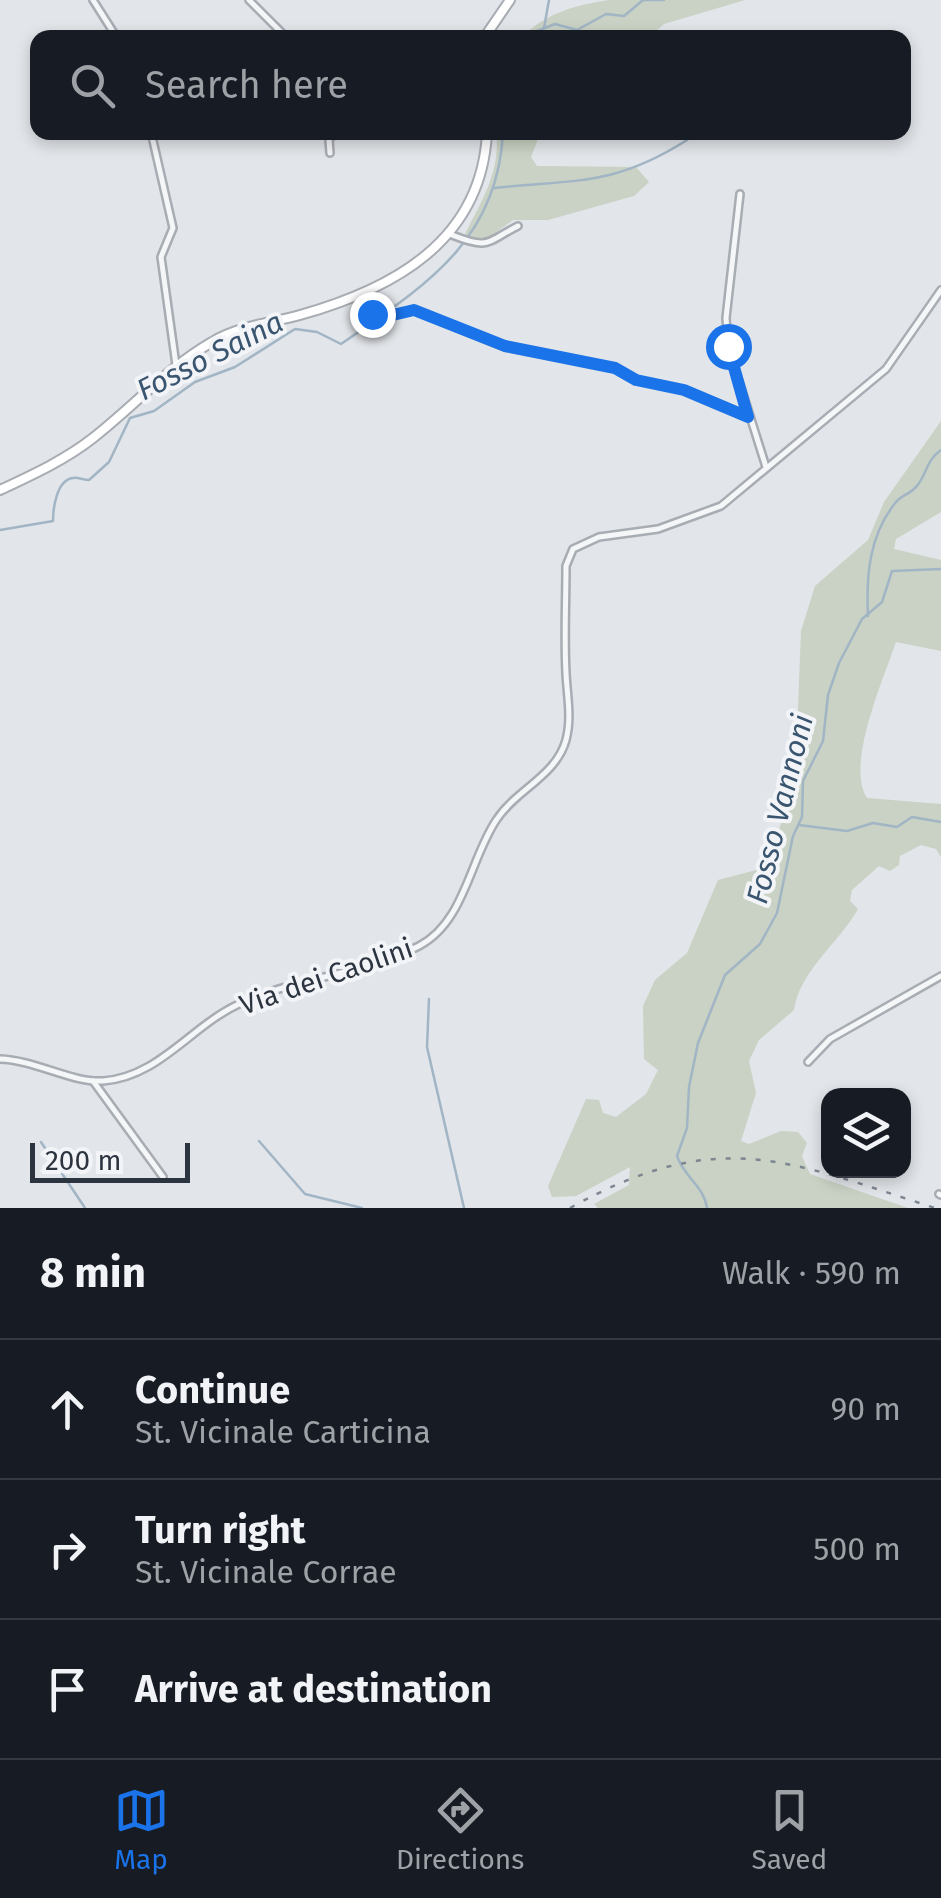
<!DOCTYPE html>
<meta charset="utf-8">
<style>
body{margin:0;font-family:"Fira Sans",sans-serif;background:#242831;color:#f1f3f6}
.controls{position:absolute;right:30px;bottom:30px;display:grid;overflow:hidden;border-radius:20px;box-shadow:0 5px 15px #0003}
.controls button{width:90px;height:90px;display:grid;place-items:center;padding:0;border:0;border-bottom:2px solid #363941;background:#171b24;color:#f1f3f6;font:50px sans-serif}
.scale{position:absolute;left:30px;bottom:25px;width:160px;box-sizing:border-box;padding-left:10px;border:5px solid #2c3440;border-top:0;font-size:28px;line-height:35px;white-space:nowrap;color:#2c3440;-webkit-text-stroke:8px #f2f4f7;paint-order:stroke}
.stop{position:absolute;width:30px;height:30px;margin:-22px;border:8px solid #1a73e8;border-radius:50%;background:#fff}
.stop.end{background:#1a73e8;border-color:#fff;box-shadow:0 2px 10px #0008}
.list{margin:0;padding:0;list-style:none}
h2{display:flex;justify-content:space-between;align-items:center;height:130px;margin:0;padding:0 40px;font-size:42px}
h2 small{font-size:32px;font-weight:400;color:#9ea1a6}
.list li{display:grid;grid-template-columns:65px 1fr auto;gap:30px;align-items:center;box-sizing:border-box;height:140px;padding:0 40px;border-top:2px solid #363941}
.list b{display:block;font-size:38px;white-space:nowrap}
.list p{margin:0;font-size:32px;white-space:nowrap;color:#9ea1a6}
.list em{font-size:32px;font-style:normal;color:#9ea1a6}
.icon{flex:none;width:55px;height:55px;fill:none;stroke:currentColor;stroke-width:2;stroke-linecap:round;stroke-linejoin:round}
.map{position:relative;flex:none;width:941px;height:1208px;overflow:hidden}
.search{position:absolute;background:#171b24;box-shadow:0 5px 15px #0003;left:30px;right:30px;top:30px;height:110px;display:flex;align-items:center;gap:25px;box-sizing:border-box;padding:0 35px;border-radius:20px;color:#9ea1a6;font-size:38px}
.sheet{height:550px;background:#171b24}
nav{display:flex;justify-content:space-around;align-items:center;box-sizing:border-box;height:140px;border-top:2px solid #363941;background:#171b24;font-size:28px;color:#9ea1a6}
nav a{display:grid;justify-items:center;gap:5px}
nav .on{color:#1a73e8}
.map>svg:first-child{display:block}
.green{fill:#c9d2c4}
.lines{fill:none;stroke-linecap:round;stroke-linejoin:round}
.stream{stroke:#a1b5c5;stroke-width:2.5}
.minor-casing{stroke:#a8acb3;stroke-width:10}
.secondary-casing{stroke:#a8acb3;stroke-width:12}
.minor{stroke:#f5f6f8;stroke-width:5}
.secondary{stroke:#fff;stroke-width:8}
.rail{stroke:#7d8691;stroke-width:2.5;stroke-dasharray:5 10;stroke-linecap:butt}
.route{stroke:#1a73e8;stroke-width:12}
.labels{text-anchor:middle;stroke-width:8;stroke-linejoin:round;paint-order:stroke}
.street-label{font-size:28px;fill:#2c3440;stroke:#f2f4f7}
.water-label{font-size:30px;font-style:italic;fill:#3a5570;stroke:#f2f4f7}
</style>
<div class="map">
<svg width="941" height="1208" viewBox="0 0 941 1208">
<rect width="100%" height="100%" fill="#e2e5e9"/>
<g class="green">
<path d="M609 0H745L664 24 649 37H522C546 13 576 5 609 0Z"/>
<path d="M496 133H554L538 139 531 157 537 166 636 167 649 182 634 196 548 220H513L484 241 465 234C482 201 501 170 496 133Z"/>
<path d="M941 421V512L896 539 894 549 941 560V651L896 642C884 678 845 765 867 798L941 804V857L936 849 921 845 900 856 899 865 890 871 879 866 852 890 850 901 858 909C839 943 800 970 794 1010L759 1040 749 1061 756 1093 741 1141 749 1144 781 1131 798 1132 807 1143 802 1156 810 1174 908 1208H598L594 1204 629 1185 630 1167 576 1196 552 1197 548 1186 586 1099 599 1100 603 1113 616 1117 646 1094 658 1070 644 1059 643 1006 655 980 687 953 718 880 764 868 795 787 801 631 815 586 868 540 884 502Z"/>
</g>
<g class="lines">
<g class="stream">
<path d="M544 28 549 0"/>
<path d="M519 38 555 24 577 30 606 14 624 16 643 0H664"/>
<path d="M494 188C575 179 613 187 687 140"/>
<path d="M0 530 53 521C53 510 56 480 73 478 78 477 84 480 89 480L109 462 130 418 154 411 195 382 235 367 295 329 317 332 341 344C423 287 498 242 503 132"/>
<path d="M868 616C866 576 869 535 896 502 901 496 909 494 915 488 927 476 925 461 941 450"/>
<path d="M799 825 847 831 873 823 897 827 912 817 941 822"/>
<path d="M429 999 427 1047 464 1208"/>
<path d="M259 1141 305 1194 362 1208"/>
<path d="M41 1142 85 1208"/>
<path d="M707 1208C704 1186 684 1177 677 1156L687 1128 689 1087 698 1043 725 975 760 944 777 913 793 836 802 817 803 781 823 741 828 695 839 663 862 619 882 602 892 571 941 569"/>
</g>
<g class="minor-casing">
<g id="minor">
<path d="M93 0 117 38"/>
<path d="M249 0 287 38"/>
<path d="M151 132 173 228 161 257 176 365"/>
<path d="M330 153 329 140 335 132"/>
<path d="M740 194 726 318 728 346 766 467"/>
<path d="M452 235C490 250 486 242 518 226"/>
<path d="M357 297 380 318 414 310 505 347 615 368 636 380 684 390 747 417"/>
<path d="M0 1059C35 1060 72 1083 103 1081 159 1077 191 1026 239 1004 297 977 362 975 419 946 465 922 470 858 497 819 516 790 556 776 566 740 572 717 567 696 566 673 564 637 566 602 566 566L573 549 599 537 658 529 721 506 886 369 941 290"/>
<path d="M808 1062 830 1039 941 976"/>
<path d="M93 1081 163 1177"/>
<path d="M939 1194 941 1195"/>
</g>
</g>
<g class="secondary-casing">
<g id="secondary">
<path d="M484 38 510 0"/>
<path d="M0 490C32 475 65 460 93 438 134 406 167 368 212 342 238 326 271 323 300 315 393 289 482 241 487 132"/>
</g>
</g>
<use href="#minor" class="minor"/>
<use href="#secondary" class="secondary"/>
<path class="rail" d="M570 1208C717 1126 786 1160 935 1208"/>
</g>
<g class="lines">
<path class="route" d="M372 314 380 318 414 310 505 346 615 368 636 380 684 390 748 417 728 346"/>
</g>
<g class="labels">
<g class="street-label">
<text transform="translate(326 976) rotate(-19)" y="10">Via dei Caolini</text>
</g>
<g class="water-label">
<text transform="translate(210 356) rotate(-27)" y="10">Fosso Saina</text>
<text transform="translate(780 809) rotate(-76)" y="10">Fosso Vannoni</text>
</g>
</g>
</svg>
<div class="controls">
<button><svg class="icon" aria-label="layers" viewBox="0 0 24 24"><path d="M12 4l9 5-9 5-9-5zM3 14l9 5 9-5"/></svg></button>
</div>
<div class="scale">200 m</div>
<div class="stop" style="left:728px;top:346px"></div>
<div class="stop end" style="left:372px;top:314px"></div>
<div class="search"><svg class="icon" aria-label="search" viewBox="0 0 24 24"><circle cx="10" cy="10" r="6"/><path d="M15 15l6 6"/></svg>Search here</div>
</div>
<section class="sheet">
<h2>8 min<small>Walk · 590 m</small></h2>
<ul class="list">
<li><svg class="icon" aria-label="ahead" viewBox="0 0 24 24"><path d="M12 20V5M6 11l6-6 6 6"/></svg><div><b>Continue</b><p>St. Vicinale Carticina</p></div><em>90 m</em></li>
<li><svg class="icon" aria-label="right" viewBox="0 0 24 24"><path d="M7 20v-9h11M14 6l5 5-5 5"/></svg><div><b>Turn right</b><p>St. Vicinale Corrae</p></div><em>500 m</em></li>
<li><svg class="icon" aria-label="arrive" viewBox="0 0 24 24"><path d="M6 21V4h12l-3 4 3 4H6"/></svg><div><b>Arrive at destination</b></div></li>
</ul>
</section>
<nav>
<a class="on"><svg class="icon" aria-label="map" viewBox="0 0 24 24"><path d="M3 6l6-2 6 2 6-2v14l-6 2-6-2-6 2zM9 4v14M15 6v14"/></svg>Map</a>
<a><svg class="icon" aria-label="directions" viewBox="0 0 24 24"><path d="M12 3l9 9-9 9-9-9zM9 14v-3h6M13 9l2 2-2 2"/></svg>Directions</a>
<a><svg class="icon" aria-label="saved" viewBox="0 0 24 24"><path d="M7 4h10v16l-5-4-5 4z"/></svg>Saved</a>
</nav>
